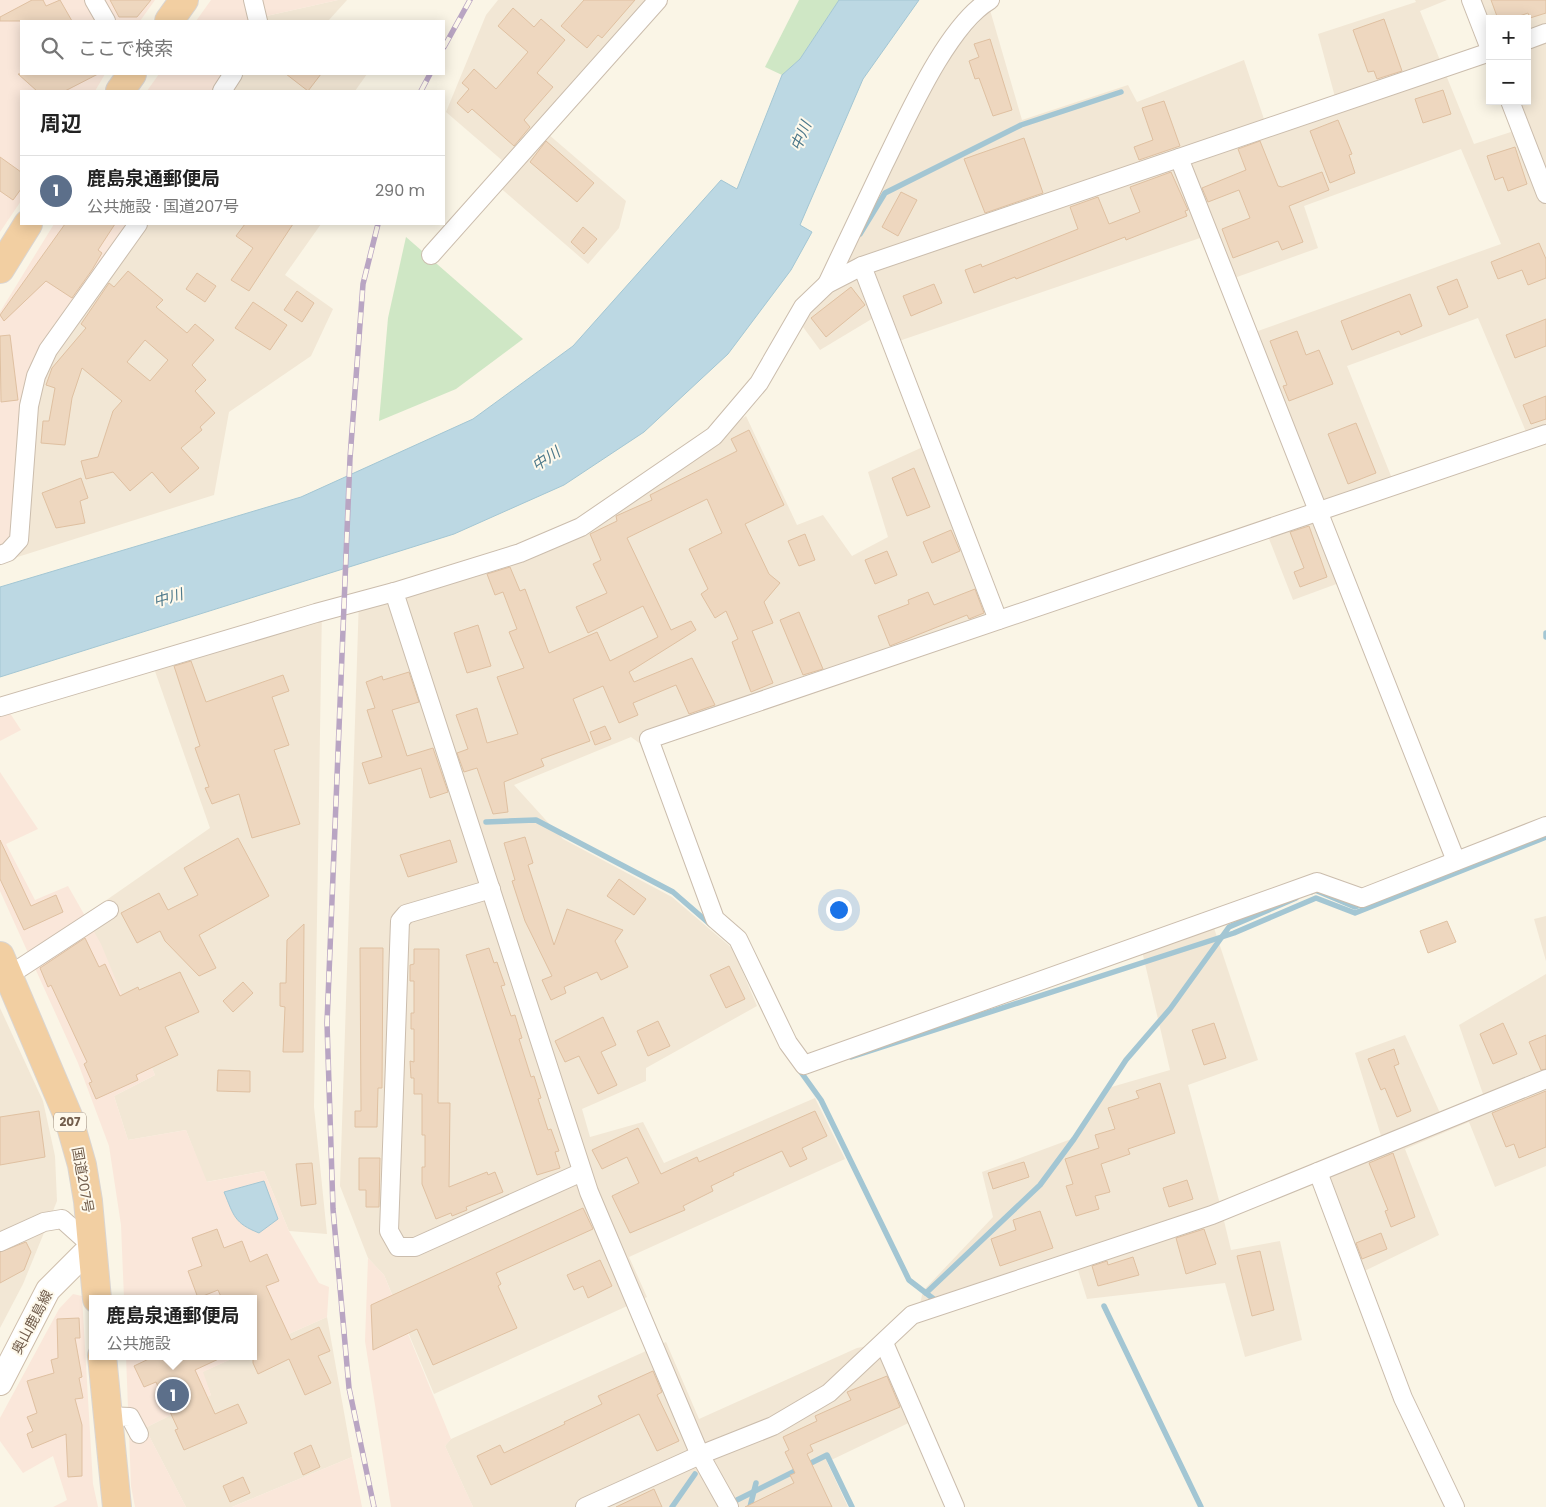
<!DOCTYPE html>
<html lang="ja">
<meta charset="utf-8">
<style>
body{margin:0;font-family:Poppins,"Noto Sans JP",sans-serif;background:#f2f2f2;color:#222}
.controls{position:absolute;right:15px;top:15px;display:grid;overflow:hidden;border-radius:0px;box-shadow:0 2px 12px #0003}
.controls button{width:45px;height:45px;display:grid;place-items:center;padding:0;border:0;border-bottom:1px solid #e0e0e0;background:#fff;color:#222;font:25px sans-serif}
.you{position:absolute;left:838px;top:909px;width:18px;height:18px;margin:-12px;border:4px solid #fff;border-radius:50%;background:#1a73e8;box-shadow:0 0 0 8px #1a73e833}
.badge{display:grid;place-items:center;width:32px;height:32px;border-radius:50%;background:#0b8043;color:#fff;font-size:16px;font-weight:700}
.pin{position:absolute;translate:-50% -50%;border:2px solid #fff;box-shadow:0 1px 5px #0006}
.popup{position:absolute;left:89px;top:1295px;width:168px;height:65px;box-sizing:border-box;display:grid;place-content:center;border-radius:0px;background:#fff;filter:drop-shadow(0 1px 4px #0005);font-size:16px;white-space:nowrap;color:#767676}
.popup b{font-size:19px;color:#222}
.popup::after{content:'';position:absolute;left:50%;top:100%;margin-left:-10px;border:10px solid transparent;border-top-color:#fff}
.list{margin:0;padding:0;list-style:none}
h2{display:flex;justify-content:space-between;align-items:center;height:65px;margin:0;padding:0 20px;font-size:21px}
h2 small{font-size:16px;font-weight:400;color:#767676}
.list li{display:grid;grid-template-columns:32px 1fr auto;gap:15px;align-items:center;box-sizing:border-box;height:70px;padding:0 20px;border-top:1px solid #e0e0e0}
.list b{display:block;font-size:19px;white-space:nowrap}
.list p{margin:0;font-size:16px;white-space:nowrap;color:#767676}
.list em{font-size:16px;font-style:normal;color:#767676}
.icon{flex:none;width:28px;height:28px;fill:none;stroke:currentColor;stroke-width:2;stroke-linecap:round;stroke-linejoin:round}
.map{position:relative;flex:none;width:1546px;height:1507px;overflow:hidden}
.search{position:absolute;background:#fff;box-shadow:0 2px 12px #0003;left:20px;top:20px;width:425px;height:55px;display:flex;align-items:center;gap:12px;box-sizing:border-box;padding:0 18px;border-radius:0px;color:#767676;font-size:19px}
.panel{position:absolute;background:#fff;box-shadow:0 2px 12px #0003;left:20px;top:90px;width:425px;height:135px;border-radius:0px}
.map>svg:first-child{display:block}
.residential{fill:#f2e7d5}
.commercial{fill:#fae7da}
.green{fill:#cfe7c5}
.water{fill:#bcd8e3;stroke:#a3c6d3}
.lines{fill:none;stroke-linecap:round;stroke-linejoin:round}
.stream{stroke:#a3c6d3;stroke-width:5.5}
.building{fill:#eed7bf;stroke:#dfc0a1;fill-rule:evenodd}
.minor-casing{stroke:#cbbdad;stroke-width:20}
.secondary-casing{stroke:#cebeab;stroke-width:26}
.trunk-casing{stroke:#dad5d1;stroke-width:30}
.minor{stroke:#fff;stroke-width:18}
.secondary{stroke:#fff;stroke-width:24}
.trunk{stroke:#f2cfa2;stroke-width:28}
.rail-casing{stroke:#b9a5c3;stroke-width:5.5}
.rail{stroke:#fef9ec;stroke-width:4;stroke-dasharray:11;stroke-linecap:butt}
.labels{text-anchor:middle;stroke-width:4;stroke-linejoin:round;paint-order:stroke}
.shield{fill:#fef9ec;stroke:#9c8c7d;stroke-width:1}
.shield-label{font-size:12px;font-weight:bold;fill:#725e4d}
.street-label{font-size:14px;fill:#725e4d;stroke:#fef9ec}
.water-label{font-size:15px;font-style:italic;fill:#4c788a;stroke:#fef9ec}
</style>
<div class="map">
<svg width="1546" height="1507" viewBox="0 0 1546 1507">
<rect width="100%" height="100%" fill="#faf5e6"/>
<g class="residential">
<path d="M338 0H347L328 21H259L262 17Z"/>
<path d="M498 0H668L548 134 626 201 619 228 588 264 490 179 504 162 446 112 486 15Z"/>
<path d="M1415 0H1447L1420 11 1474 144 1514 131 1502 101H1527V19H1490V68L1463 0H1546V441L1532 446 1478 318 1347 366 1397 491 1326 515 1350 579 1293 600 1264 526 1313 508 1241 337 1501 244 1461 149 1304 206 1318 248 1223 282 1203 237 899 341 875 317 820 350 803 327 917 90 990 10 1022 120 1128 85 1137 102 1244 60 1265 122 1335 97 1318 34 1416 2Z"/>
<path d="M228 74H367L355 91H218Z"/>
<path d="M130 224H321L285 275 333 309 311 356 229 412 214 495 8 560 22 404Z"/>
<path d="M746 416 797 525 823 515 852 556 888 537 868 472 936 441 1004 623 642 745 631 737 514 785 563 839 672 897 733 949 757 1006 646 1068V1081L582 1109 590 1137 643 1122 664 1163 815 1098 845 1159 629 1257 647 1297 434 1394 384 1275 368 1258 340 1186 359 598 576 527Z"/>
<path d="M322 607 314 1107 327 1234 289 1231 264 1171 206 1182 186 1130 128 1140 114 1096 155 1075 85 915 210 828 150 657Z"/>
<path d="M1546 916V961L1534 919Z"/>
<path d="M1213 925 1258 1060 1188 1085 1220 1204 1231 1250 1280 1241 1302 1340 1245 1357 1225 1283 1087 1299 1077 1267 916 1321 923 1291 993 1217 982 1172 1074 1138 1108 1088 1170 1070 1142 951Z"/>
<path d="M1546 974V1166L1495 1187 1469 1122 1405 1149 1439 1235 1352 1277 1313 1165 1382 1139 1355 1053 1405 1035 1440 1113 1483 1094 1459 1025Z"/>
<path d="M0 1008 43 1101 55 1156 57 1201 23 1284 0 1328Z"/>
<path d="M327 1317 352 1457 232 1507H186L145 1428 211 1395 202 1372 238 1356H253V1350Z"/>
<path d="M894 1341 921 1417 827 1462 848 1507H473L445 1446 451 1439 666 1342 699 1419 857 1348Z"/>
</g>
<g class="commercial">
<path d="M0 0H84L96 21H21V74H105L95 91H21V201L0 232Z"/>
<path d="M104 0H155L140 21H116Z"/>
<path d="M211 0H338L262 17 259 21H196Z"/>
<path d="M159 74H228L218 91H147Z"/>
<path d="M54 224H130L40 349 8 560 0 562V312Z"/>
<path d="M0 701H2L21 730 0 741Z"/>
<path d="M0 772 38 829 6 844 35 900 68 886 101 944 155 1075 114 1096 128 1140 186 1130 207 1182 264 1171 289 1231 319 1283 329 1287 327 1317 253 1350V1299H124L121 1225 109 1146 78 1063 0 891Z"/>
<path d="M368 1258 384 1275 451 1439 445 1446 473 1507H391L365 1341Z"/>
<path d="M73 1294 82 1296 93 1484 98 1507H53L67 1500 53 1456 23 1473 0 1441V1418L59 1309Z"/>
<path d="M126 1356H238L203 1372 211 1395 145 1428 186 1507H135L131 1486Z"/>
<path d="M352 1457 362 1507H232Z"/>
</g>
<g class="green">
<path d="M799 0H839L800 59 782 75 765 67Z"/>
<path d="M406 237 523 339 456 389 379 421 388 318Z"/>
</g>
<g class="water">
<path d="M839 0H919L863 79 800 225 812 232 791 270 728 354 644 432 564 485 454 534 0 677V587L301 497 473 419 573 346 721 180 737 189 782 75 800 59Z"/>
<path d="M264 1181 278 1219 259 1233C234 1223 234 1216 224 1192Z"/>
</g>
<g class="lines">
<g class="stream">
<path d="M860 234 885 193 1021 125 1121 92"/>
<path d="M1546 633V637"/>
<path d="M486 822 536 820 673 892 711 925"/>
<path d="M1311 892 1315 890 1355 907 1365 903"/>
<path d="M851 1057 1234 933 1316 898 1355 913 1546 837"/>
<path d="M798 1068 821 1100 909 1280 935 1300 938 1299"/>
<path d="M926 1293 1040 1185 1074 1139 1126 1060 1170 1009 1229 927 1296 898"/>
<path d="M1104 1306 1201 1507"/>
<path d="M737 1500 827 1455 852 1507"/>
<path d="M672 1507 695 1474"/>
<path d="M750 1507 756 1483"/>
</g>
</g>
<g class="building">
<path d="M32 0H43L46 6 60 0 72 21H0V17Z"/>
<path d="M110 0H151L137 17H119Z"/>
<path d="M584 0H635L602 38 598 35 587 48 561 26Z"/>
<path d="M1491 0H1546V13L1530 18 1528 13 1511 19H1498Z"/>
<path d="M513 8 534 27 541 19 565 40 537 73 553 87 524 120 530 127 514 146 472 109 468 113 457 103 469 89 462 83 474 69 496 89 528 52 498 26Z"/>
<path d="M1384 19 1402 71 1377 79 1374 71 1368 72 1353 30Z"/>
<path d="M990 39 1012 110 993 116 979 78 975 79 969 61 979 57 974 44Z"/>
<path d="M18 74H98L65 91H37Z"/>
<path d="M286 74H321L308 91Z"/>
<path d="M1443 90 1451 114 1423 123 1415 99Z"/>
<path d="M1164 101 1180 146 1139 160 1134 147 1153 140 1142 108Z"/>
<path d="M1338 120 1352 154 1349 155 1355 173 1330 183 1310 131Z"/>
<path d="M1024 138 1043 193 985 213 964 159Z"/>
<path d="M546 141 594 183 577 202 530 162Z"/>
<path d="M1260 141 1278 186 1282 187 1322 172 1329 190 1289 206 1303 242 1282 250 1278 241 1233 258 1222 229 1250 218 1239 190 1208 202 1202 188 1246 170 1238 149Z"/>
<path d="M1515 147 1527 184 1508 191 1503 177 1495 180 1487 156Z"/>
<path d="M0 157 21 172V189L13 200 0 191Z"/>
<path d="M1171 172 1188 210 1185 211 1187 216 1126 240 1125 237 1016 279 1015 277 974 293 965 270 981 264 982 267 1078 229 1070 207 1098 197 1109 224 1140 212 1130 187Z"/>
<path d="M901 192 917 200 898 236 882 227Z"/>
<path d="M65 224H115L98 250 102 253 92 270 72 298 46 281 4 321 0 315Z"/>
<path d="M245 224H293L249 291 231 280 253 248 236 236Z"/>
<path d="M583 227 597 239 584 254 571 242Z"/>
<path d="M1539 243 1546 259V278L1528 285 1522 270 1498 279 1491 262Z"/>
<path d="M128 271 163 300 156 307 187 333 195 324 214 340 192 365 206 380 195 391 215 413 200 427 202 430 181 448 199 468 170 493 152 472 130 491 113 472 86 479 81 461 98 457 113 411 122 401 82 368 72 398 65 445 41 443 43 421H49L55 388 46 385 52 368 86 328 81 324 109 283 114 287ZM145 340 168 360 150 381 127 362Z"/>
<path d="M197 273 216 286 205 302 186 289Z"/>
<path d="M1457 279 1468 307 1449 315 1437 287Z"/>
<path d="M934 284 942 303 911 316 903 296Z"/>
<path d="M851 287 865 305 826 337 811 318Z"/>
<path d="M297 291 314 303 302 322 284 310Z"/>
<path d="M1410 294 1422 326 1401 335 1399 331 1352 350 1341 321Z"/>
<path d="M253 302 287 325 270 350 235 328Z"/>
<path d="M1546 319V346L1515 358 1506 335Z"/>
<path d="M1297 331 1306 355 1319 350 1333 384 1289 401 1283 386 1287 385 1270 341Z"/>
<path d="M10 335 18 400 1 402 0 336Z"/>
<path d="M1546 396V419L1531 424 1523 405Z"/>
<path d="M1356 423 1376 473 1348 484 1328 434Z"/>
<path d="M749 430 784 505 745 524 769 574 780 583 764 602 773 623 752 631 773 683 751 692 732 642 738 639 726 611 715 618 701 594 708 589 689 549 722 533 707 499 627 538 671 630 691 621 696 630 629 672 634 682 692 658 715 705 689 714 676 685 633 703 638 715 619 723 603 686 573 699 590 741 541 759 544 766 504 782 508 812 493 814 477 768 464 772 457 753 468 749 456 715 477 708 487 743 518 734 497 677 524 668 509 632 517 629 503 592 495 595 487 574 510 567 520 591 525 589 549 653 597 632 610 661 658 637 643 606 588 633 576 607 607 593 593 564 601 560 590 534 617 521 616 516 652 500 650 495 737 451 731 439Z"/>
<path d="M914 468 930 507 907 516 892 478Z"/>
<path d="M81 478 88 498 80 501 85 523 56 528 42 493Z"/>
<path d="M1309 526 1327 577 1300 587 1294 572 1304 568 1290 532Z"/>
<path d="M951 530 960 551 932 563 923 542Z"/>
<path d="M805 534 815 560 799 566 788 541Z"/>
<path d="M887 551 897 575 875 584 865 560Z"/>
<path d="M975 589 984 613 969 619 967 615 890 646 878 616 909 604 908 600 928 592 934 605Z"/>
<path d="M799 612 823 669 803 675 780 620Z"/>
<path d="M478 625 491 666 467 673 454 633Z"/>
<path d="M191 661 206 702 283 675 289 691 272 697 289 745 274 750 300 824 252 838 239 794 212 804 205 788 209 787 195 748 200 746 174 666Z"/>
<path d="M409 672 419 702 392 710 407 756 433 748 448 792 430 798 421 768 369 784 362 763 382 757 367 710 375 708 366 682 382 676 383 680Z"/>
<path d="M605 726 611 739 595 745 590 732Z"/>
<path d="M525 837 533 863 528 865 554 945 567 909 623 930 615 941 628 967 601 980 597 972 564 987 566 993 551 1000 542 980 552 976 525 921 512 881 515 880 504 843Z"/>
<path d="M238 838 269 896 199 935 216 968 199 976 165 941 160 931 137 943 121 913 159 893 168 910 198 895 184 868Z"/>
<path d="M0 840 31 906 56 895 63 912 24 930 0 879Z"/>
<path d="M450 840 457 862 408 877 400 855Z"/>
<path d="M619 879 646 899 634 915 607 896Z"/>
<path d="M1447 921 1456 942 1428 953 1420 931Z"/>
<path d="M304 924 303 1052H283L285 1007 280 1006V983H286L287 940Z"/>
<path d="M85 938 99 967 105 964 120 996 138 987 139 990 180 972 199 1012 165 1027 178 1055 136 1075 138 1080 96 1099 89 1083 92 1082 84 1064 87 1062 51 985 48 987 40 968Z"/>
<path d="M360 948H383L382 1088H378L377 1127H355V1111H361Z"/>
<path d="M489 948 494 963 497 962 500 971 505 985 501 986 511 1016 515 1015 522 1038 519 1039 531 1077 534 1076 541 1098 538 1099 548 1130 551 1129 559 1151 555 1152 560 1168 537 1175 466 955Z"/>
<path d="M414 949H439L438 1103H450L449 1187 487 1172 488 1175 495 1172 503 1192 466 1207 467 1210 452 1216 451 1213 436 1219 422 1184V1167H425V1135H422V1094H414V1078H411L410 1061 414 1062V1029H411V1013H414V981H410V965L414 964Z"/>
<path d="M729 966 745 999 726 1008 710 975Z"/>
<path d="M243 982 253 993 233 1012 223 1001Z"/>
<path d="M603 1017 616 1045 601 1052 617 1085 598 1094 579 1056 565 1062 555 1041Z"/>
<path d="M658 1021 670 1046 648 1056 637 1031Z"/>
<path d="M1214 1023 1226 1058 1204 1065 1192 1030Z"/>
<path d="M1503 1023 1517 1054 1493 1064 1480 1034Z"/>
<path d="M1546 1035V1069L1541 1070 1529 1042Z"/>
<path d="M1394 1049 1399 1064 1394 1066 1411 1111 1397 1117 1385 1088 1381 1090 1368 1059Z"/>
<path d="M218 1070 250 1071V1092L217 1091Z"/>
<path d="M1160 1083 1175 1133 1128 1149 1130 1154 1101 1164 1110 1192 1095 1196 1099 1209 1076 1216 1066 1186 1073 1184 1065 1159 1099 1148 1095 1135 1115 1129 1108 1108 1139 1098 1136 1091Z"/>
<path d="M1546 1091V1147L1519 1158 1514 1144 1506 1147 1492 1113Z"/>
<path d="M39 1111 45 1157 0 1165V1117Z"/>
<path d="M815 1111 827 1136 802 1148 807 1159 790 1167 782 1151 733 1173 734 1175 711 1186 713 1191 683 1206 685 1210 630 1233 612 1196 639 1183 627 1157 602 1169 592 1150 638 1128 661 1174 697 1157 699 1162Z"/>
<path d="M1393 1153 1415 1217 1391 1227 1385 1211 1388 1210 1369 1163Z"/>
<path d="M359 1158H380L379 1207H366V1190H359Z"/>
<path d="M1024 1162 1029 1177 993 1189 988 1173Z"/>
<path d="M312 1163 316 1204 301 1206 296 1164Z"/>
<path d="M1187 1180 1193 1199 1169 1207 1163 1188Z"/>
<path d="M583 1208 593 1229 496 1273 501 1284 498 1286 517 1328 433 1365 417 1329 373 1350 371 1305Z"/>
<path d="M1040 1211 1053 1248 1000 1266 991 1239 1016 1230 1013 1220Z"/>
<path d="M217 1229 224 1248 242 1241 250 1262 267 1254 279 1281 266 1286 291 1340 319 1327 330 1351 318 1356 331 1383 305 1395 289 1359 258 1374 253 1363V1299H222L218 1290 198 1298 188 1271 202 1266 192 1238Z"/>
<path d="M1204 1229 1216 1264 1186 1274 1176 1238Z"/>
<path d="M1381 1233 1387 1249 1362 1259 1356 1243Z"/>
<path d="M26 1242 31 1252 24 1270 0 1283V1252Z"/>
<path d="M1260 1251 1274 1310 1252 1316 1237 1256Z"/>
<path d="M1133 1257 1139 1275 1098 1286 1092 1266 1107 1261 1108 1265Z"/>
<path d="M600 1260 612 1286 588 1298 583 1286 574 1290 567 1275Z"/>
<path d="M79 1318 80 1338H75L82 1377 79 1378 83 1398 75 1399 82 1425V1476L68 1477 66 1434 32 1448 27 1434 33 1431 27 1417 37 1413 27 1381 54 1373 51 1360 58 1358 57 1319Z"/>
<path d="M155 1356H225L195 1370 215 1414 238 1404 247 1423 184 1450 175 1430 178 1429 156 1382 144 1387 134 1366Z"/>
<path d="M653 1371 662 1392 657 1395 679 1441 657 1451 639 1414 491 1485 477 1456 500 1445 504 1453 565 1424 564 1422 602 1404 598 1396Z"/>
<path d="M887 1376 900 1407 810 1445 813 1451 807 1454 832 1507H745L794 1483 790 1475 795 1473 785 1452 789 1450 783 1437 817 1421 815 1416 851 1400 847 1392Z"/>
<path d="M311 1445 320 1467 303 1475 294 1453Z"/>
<path d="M243 1477 250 1493 230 1502 223 1486Z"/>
<path d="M654 1489 662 1507H616Z"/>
</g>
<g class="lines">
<g class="minor-casing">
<g id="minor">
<path d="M94 0 106 21"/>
<path d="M253 0 258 21"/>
<path d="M1471 0 1490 49"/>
<path d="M1527 40 1546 33"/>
<path d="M222 91 233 74"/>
<path d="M1510 101 1546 194"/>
<path d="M1179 158 1456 861"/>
<path d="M431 255 658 0"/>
<path d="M862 266 998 620"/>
<path d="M827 284C846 244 865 204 884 164 906 120 947 25 990 0"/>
<path d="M1546 434 649 739 715 919 738 939 788 1043 804 1065 1317 882 1362 898 1546 826"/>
<path d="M0 555 8 552 19 540 29 406 36 376 48 350 138 224"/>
<path d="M0 707 316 613 394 592"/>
<path d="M491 889 406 914 400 921 389 1231 398 1247H415L582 1172"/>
<path d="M8 976 109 910"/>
<path d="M1318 1172 1403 1398 1455 1507"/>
<path d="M0 1242 44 1222 62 1219 92 1246"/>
<path d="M884 1343 955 1507"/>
<path d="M107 1416 130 1417 139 1434"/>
<path d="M585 1507 700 1455 773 1426 829 1393 912 1315 1212 1215 1546 1079"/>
<path d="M729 1507 700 1455 589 1192 394 592 520 553 581 527 714 436 759 383 803 307 827 284 862 266 1490 52"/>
</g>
</g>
<g class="secondary-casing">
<path id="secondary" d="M0 1383 48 1290 92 1246"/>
</g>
<g class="trunk-casing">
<g id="trunk">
<path d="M169 21 184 0"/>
<path d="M120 91 132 74"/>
<path d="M0 269 28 224"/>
<path d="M0 956 68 1116 82 1165 88 1201 97 1299"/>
<path d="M102 1356 117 1507"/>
</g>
</g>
<use href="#minor" class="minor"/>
<use href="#secondary" class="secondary"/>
<use href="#trunk" class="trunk"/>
<g class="rail-casing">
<g id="rail">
<path d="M444 47 470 0"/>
<path d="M421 91 430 74"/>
<path d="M374 1507 349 1388 333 1209 327 1023 350 458 363 284 378 224"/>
</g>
</g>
<use href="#rail" class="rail"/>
</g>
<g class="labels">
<rect class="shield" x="54" y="1112.5" width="32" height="19" rx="4"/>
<g class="shield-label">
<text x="70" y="1126">207</text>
</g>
<g class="street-label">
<text transform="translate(83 1180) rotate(80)" y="5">国道207号</text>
<text transform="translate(32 1322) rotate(-62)" y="5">奥山鹿島線</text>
</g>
<g class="water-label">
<text transform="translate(801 136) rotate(-67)" y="5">中川</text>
<text transform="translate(546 459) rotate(-34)" y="5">中川</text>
<text transform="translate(168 598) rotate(-16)" y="5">中川</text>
</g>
</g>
</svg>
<div class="controls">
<button>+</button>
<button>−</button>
</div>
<div class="you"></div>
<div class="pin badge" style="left:173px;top:1395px;background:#5c6f8a">1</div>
<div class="popup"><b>鹿島泉通郵便局</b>公共施設</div>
<div class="search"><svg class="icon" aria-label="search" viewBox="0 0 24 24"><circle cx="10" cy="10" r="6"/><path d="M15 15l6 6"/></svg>ここで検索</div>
<section class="panel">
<h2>周辺<small></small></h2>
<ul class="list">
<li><span class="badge" style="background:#5c6f8a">1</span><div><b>鹿島泉通郵便局</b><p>公共施設 · 国道207号</p></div><em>290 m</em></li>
</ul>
</section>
</div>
